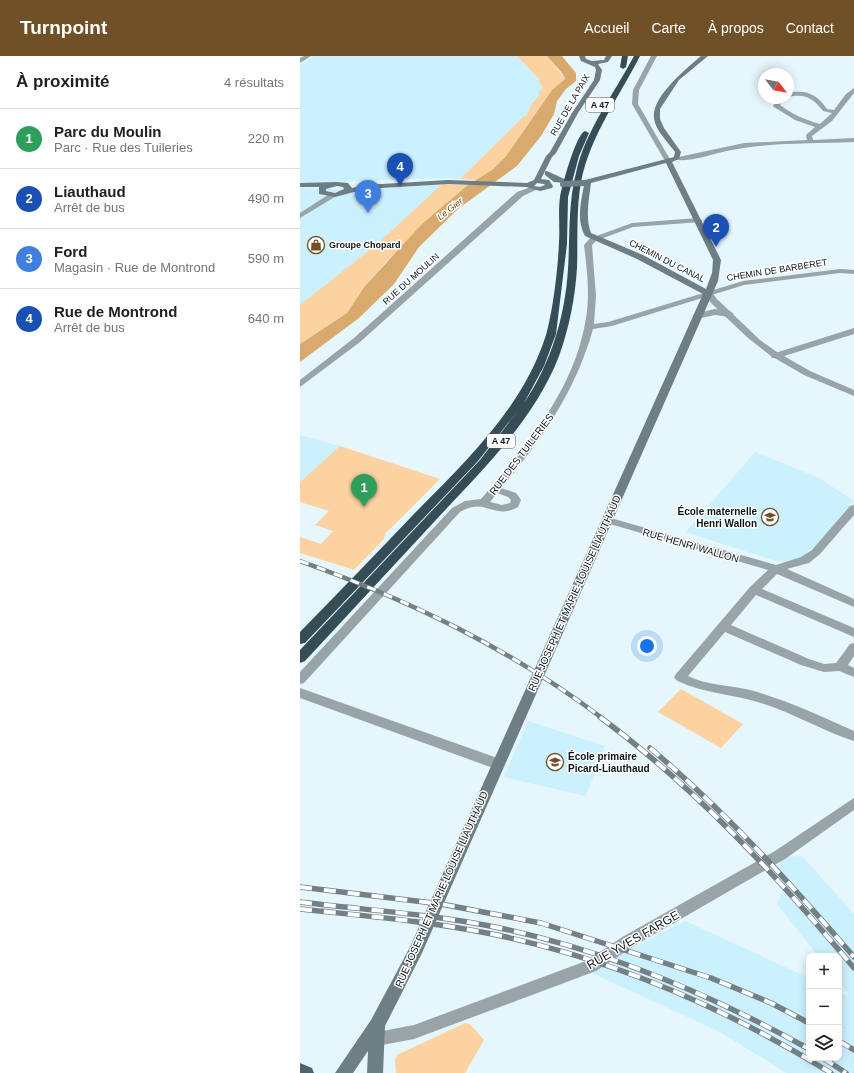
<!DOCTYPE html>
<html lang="fr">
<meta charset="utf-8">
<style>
body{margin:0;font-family:Arial,sans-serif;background:#f6f6f6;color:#202124}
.controls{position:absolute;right:12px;bottom:12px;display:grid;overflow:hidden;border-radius:8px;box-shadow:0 2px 10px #0003}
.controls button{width:36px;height:36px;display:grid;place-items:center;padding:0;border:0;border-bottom:1px solid #e0e0e0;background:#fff;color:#202124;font:20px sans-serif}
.compass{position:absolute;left:458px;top:12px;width:36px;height:36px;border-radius:50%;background:#fff;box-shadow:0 2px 10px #0003;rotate:121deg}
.you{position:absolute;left:347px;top:590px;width:14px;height:14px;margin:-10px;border:3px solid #fff;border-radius:50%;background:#1a73e8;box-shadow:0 0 0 6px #1a73e833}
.badge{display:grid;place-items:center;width:26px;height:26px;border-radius:50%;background:#705026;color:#fff;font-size:13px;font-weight:700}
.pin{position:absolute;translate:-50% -33px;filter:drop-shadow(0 1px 2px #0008)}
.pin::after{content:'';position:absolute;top:21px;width:14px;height:12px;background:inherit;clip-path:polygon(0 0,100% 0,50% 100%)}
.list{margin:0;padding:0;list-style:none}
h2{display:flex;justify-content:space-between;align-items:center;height:52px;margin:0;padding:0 16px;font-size:17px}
h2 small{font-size:13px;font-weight:400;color:#757577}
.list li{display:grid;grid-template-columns:26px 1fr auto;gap:12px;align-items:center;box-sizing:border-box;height:60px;padding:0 16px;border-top:1px solid #e0e0e0}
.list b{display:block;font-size:15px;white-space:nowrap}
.list p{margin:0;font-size:13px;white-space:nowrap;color:#757577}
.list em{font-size:13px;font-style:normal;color:#757577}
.icon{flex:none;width:22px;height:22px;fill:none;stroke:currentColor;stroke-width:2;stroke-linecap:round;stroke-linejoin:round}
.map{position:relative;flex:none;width:554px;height:1017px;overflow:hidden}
header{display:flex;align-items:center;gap:24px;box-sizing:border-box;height:56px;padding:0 20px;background:#705026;color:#fff}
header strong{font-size:19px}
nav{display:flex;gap:22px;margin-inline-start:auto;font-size:14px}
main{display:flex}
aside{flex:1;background:#fff}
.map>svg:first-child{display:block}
.built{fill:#cbf0fe}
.green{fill:#fcd3a0}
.water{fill:#d9aa6d}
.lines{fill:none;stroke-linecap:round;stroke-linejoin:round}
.minor{fill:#98a4a8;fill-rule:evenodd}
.tertiary{fill:#98a4a8;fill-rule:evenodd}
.secondary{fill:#6d7e85;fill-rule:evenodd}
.primary{fill:#4f646b;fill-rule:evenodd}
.motorway{fill:#354d56;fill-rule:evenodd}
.rail-far1-casing{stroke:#738186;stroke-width:4.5}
.rail-casing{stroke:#738186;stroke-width:5.5}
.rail-far1{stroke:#fff;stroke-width:3;stroke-dasharray:9;stroke-linecap:butt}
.rail{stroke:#fff;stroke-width:4;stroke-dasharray:12;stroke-linecap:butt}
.secondary-bridge{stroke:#6d7e85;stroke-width:6}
.labels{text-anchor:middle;stroke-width:3;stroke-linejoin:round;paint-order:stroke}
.far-street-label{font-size:9px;fill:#0b1519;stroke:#fff}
.shield{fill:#fff;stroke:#545b5e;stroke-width:1}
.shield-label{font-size:9px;font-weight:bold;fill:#0b1519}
.far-water-label{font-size:9px;font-style:italic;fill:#674618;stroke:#fff}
.far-poi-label{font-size:9px;font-weight:bold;fill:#0b1519;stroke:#fff;text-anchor:start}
.street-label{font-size:10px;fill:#0b1519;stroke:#fff}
.poi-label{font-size:10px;font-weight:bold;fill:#0b1519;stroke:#fff;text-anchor:end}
.near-street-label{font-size:12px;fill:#0b1519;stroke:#fff}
</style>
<header>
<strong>Turnpoint</strong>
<nav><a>Accueil</a><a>Carte</a><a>À propos</a><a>Contact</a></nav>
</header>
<main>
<aside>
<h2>À proximité<small>4 résultats</small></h2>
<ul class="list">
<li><span class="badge" style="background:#2e9e5b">1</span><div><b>Parc du Moulin</b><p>Parc · Rue des Tuileries</p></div><em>220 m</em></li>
<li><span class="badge" style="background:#1a4fb4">2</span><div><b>Liauthaud</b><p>Arrêt de bus</p></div><em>490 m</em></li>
<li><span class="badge" style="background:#3f7fe0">3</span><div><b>Ford</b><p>Magasin · Rue de Montrond</p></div><em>590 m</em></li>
<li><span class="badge" style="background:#1a4fb4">4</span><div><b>Rue de Montrond</b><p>Arrêt de bus</p></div><em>640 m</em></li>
</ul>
</aside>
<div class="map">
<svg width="554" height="1017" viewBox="0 0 554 1017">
<rect width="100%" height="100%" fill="#e5f6fc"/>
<g class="built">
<path d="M14 0H217L240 24 243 32 238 36 241 38 232 47 226 60H224L163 120 161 123 141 122 0 127V9Z"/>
<path d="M142 128 77 188 0 249V132L60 134Z"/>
<path d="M0 379 40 390 0 426Z"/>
<path d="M455 396 519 422 554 445 513 493 509 494 499 505 488 507 476 505 386 476Z"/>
<path d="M228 665 305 690 286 740 204 721Z"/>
<path d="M502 800 554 858V1017H487L418 975 292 917 305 906 385 865 509 922V1002H539V936L550 940 539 926V900H518L477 848 485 830 472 815 485 801Z"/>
</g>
<g class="green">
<path d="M217 0H247L265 23 252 34 206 100 192 114 176 124 161 123 163 120 224 60H226L232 47 240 39 238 36 243 32 238 24H240Z"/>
<path d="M142 128 168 129 87 205 65 230 47 257 0 288V249L77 188Z"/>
<path d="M40 390 140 423 85 478 84 483 54 514 0 497V481L21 488 33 475 15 469 29 455 0 446V426Z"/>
<path d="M381 633 443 668 421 692 358 656Z"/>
<path d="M165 967 170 968 184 984 165 1017H96L95 1004 97 999Z"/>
</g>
<path class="water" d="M247 0H262L276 17V25L266 33 257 45 254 58 241 80 217 110 158 153 119 191 94 228 59 262 0 306V288L47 257 65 230 122 168 168 129 192 114 206 100 252 34 265 23 262 17Z"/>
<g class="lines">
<g class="minor">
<path d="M4 0H11L0 7V2Z"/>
<path d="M351 0H357L339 34 338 48 371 105 368 107 365 105 332 48 333 34Z"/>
<path d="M554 32V37L532 65 512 80 513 84 554 82V86C512 88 468 86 427 95 416 97 382 109 374 102L444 87 507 84 506 79 515 71 495 64 474 51 473 50 478 42H484L480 49C492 58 505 64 520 68L532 57 523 55C513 42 505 37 488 41V37C506 33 517 38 527 53L534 54 546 38Z"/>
<path d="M231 131 238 133 223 140 60 286 0 331V324L54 282 217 136Z"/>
<path d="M31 137 38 139 0 162V157Z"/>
<path d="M292 180 299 182 292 189 296 240 294 268 308 266 443 225 540 213 554 214V218L540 217 444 229 312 270 293 273C276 334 242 384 201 432L216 437 221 444 218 451C193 465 186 440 160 456L4 627 0 628V616L152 452 165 445 181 443C226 391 275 333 286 262 290 238 287 213 284 189ZM197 437 208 441 211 444 210 447 202 449 190 446Z"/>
<path d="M415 253 430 255 434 258 430 261 415 259 397 263 393 260 394 258Z"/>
<path d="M554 272V278L478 302H472L471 300 472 298Z"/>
<path d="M554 449V459L520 498 509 507 487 513 554 543V551L477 518 462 533 554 572V581L456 539 431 569 509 603 524 608 536 607 550 588 554 587V600L548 609 554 612V621L539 615 524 616 501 609 425 576 388 620C408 630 432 629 454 635 488 645 521 660 554 675V685C523 675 495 658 464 648 435 638 403 638 376 624L374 621 376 618 450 531 468 514 303 466 302 464 307 461 476 509 501 501 512 494 550 450Z"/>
<path d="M0 632 203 704 204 708 203 712 198 713 193 712 0 642Z"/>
<path d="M554 742V754L485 803 334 890 296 915 114 983 77 990 65 987 63 982 65 977 71 975 77 976 114 969 286 905 324 880 475 795Z"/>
</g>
<g class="tertiary">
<path d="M398 162 402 164 401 166 333 171 298 184 291 182 332 167Z"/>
<path d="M405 235H411L417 243 460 284 477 296 510 315 554 334V340L504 319 471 300 448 282 411 247 404 237Z"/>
</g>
<g class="secondary">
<path d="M279 0H285L286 3 292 5 304 4 306 0H312L308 6 298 8 302 14 300 24 278 57 256 97 252 101 241 123 249 124 253 130 252 132 240 135 226 131 148 128 65 133 35 141 19 138V131H0V127L37 126 48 127 52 132 65 129 148 124 227 127 234 124 246 100 250 96 272 57 294 24 296 14 295 11 281 5ZM237 127 244 128 245 129 240 131 234 130ZM37 130 43 131 44 133 35 137 26 135V133Z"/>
<path d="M401 0H408L379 24 360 53V63L364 72 381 96 379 103 372 106 421 204 418 225 122 897 85 970 83 1017H67L68 995 53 1017H35L71 964 109 893 403 238 337 203 285 180C276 164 281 146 284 129L280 127 281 125 374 101 375 96C368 86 355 74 354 62 351 41 387 12 401 0ZM366 107 413 204 412 217 406 233 343 199 291 177C285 161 289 143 291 127Z"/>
<path d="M245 115C249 115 264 123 268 125L264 127 254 126 245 119Z"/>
</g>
<path class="primary" d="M0 1007 12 1012 14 1017H0Z"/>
<g class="motorway">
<path d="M322 0H328L326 11 323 13 320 11Z"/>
<path d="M334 0H340C319 41 290 80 281 126 276 155 278 184 277 212 275 243 269 272 259 300 234 365 180 416 134 466 91 512 48 559 5 605L0 607V594L180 404 220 352 178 405 5 587 0 588V576C38 537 76 498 113 459 165 406 223 352 246 279 253 255 258 212 259 186 260 172 258 156 260 141 262 130 276 78 285 75L289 77 279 100 268 141 267 188 256 278 244 310 224 347C251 307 265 261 268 213 270 181 268 148 276 117 285 75 314 38 334 0Z"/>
</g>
<g class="rail-far1-casing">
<path id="rail-far1" d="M0 505C109 544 209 592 302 662"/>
</g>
<g class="rail-casing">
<g id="rail">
<path d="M300 661C397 733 477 820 554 912"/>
<path d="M350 692C425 755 490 827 554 901"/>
<path d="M0 831 141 848 241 867 411 922 471 947 509 967"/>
<path d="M0 846C65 854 131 858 195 871 306 894 410 938 509 993"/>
<path d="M0 853C64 860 129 865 192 878 313 903 426 952 531 1017"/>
<path d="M539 985 554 994"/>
<path d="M523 1002 546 1017"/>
</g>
</g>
<use href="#rail-far1" class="rail-far1"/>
<use href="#rail" class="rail"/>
<path class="secondary-bridge" d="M263 128 284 127"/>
</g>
<defs>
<g id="shop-ring" transform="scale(0.9)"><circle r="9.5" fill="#fff" stroke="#705026" stroke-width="1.5"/><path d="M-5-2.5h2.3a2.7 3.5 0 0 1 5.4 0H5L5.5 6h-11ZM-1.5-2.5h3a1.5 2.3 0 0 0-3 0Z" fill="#705026"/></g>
<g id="school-ring" transform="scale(0.9)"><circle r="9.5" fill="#fff" stroke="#705026" stroke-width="1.5"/><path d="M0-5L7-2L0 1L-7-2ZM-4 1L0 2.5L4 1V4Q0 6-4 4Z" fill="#705026"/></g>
</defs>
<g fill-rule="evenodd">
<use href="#shop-ring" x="16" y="189"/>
<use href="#school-ring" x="470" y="461"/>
<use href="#school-ring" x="255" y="706"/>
</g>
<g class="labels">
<g class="far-street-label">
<text transform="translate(270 49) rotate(-60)" y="3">RUE DE LA PAIX</text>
<text transform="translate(367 205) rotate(27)" y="3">CHEMIN DU CANAL</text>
<text transform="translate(477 214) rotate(-9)" y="3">CHEMIN DE BARBERET</text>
<text transform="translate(111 223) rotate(-42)" y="3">RUE DU MOULIN</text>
</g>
<g class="shield">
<rect x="286" y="42" width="28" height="14" rx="3"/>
<rect x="187" y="378" width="28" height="14" rx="3"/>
</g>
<g class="shield-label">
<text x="300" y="52">A 47</text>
<text x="201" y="388">A 47</text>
</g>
<g class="far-water-label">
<text transform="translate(150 153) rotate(-38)" y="3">Le Gier</text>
</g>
<g class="far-poi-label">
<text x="29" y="192">Groupe Chopard</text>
</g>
<g class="street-label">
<text transform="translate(221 398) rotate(-53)" y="4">RUE DES TUILERIES</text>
<text transform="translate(391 489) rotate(16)" y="4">RUE HENRI WALLON</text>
<text transform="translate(274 537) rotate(-66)" y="4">RUE JOSEPH ET MARIE-LOUISE LIAUTHAUD</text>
<text transform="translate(141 833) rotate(-66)" y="4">RUE JOSEPH ET MARIE-LOUISE LIAUTHAUD</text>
</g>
<g class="poi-label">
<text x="457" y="459">École maternelle<tspan x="457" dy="12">Henri Wallon</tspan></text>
<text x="268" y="704" text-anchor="start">École primaire<tspan x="268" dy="12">Picard-Liauthaud</tspan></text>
</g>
<g class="near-street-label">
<text transform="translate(333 884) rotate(-30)" y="4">RUE YVES FARGE</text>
</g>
</g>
</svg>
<div class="controls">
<button>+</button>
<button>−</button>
<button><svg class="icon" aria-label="layers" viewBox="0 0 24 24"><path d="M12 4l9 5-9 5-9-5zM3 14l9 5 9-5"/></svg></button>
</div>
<svg class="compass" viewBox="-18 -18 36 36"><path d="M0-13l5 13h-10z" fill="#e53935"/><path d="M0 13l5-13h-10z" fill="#757577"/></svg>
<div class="you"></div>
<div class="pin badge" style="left:64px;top:451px;background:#2e9e5b">1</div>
<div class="pin badge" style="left:416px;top:191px;background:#1a4fb4">2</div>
<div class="pin badge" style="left:68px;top:157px;background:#3f7fe0">3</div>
<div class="pin badge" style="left:100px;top:130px;background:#1a4fb4">4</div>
</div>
</main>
